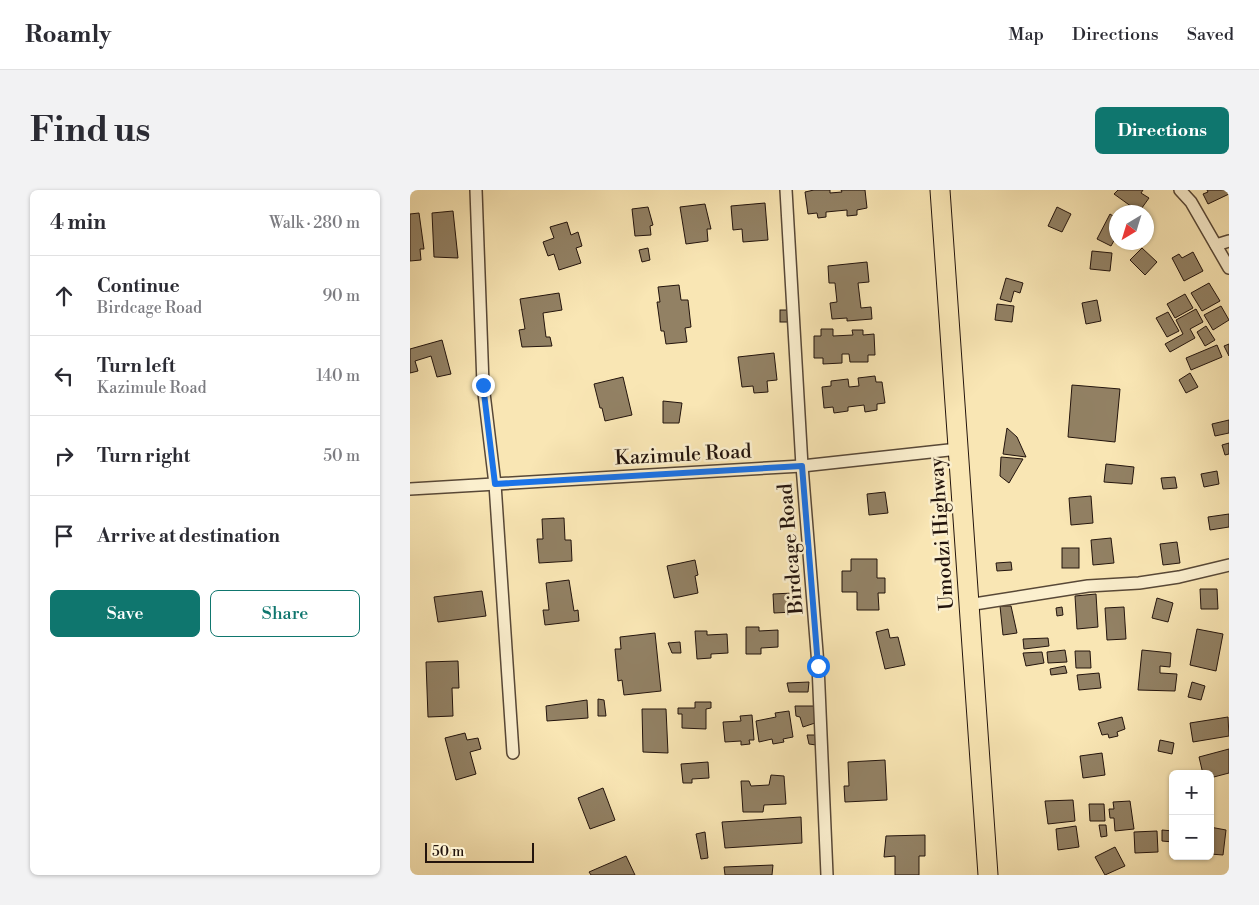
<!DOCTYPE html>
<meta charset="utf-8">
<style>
body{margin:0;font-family:"Libre Bodoni",serif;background:#f2f2f3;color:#2b2b33}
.controls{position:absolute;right:15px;bottom:15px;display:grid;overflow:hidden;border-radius:8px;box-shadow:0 1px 4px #0004}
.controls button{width:45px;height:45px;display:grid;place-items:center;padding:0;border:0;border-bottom:1px solid #e1e1e2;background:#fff;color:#2b2b33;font:25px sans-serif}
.compass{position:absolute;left:699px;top:15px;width:45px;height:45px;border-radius:50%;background:#fff;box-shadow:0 1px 4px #0004;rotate:218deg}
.scale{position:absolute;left:15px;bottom:12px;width:109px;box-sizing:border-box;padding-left:5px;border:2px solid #23140d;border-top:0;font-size:14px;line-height:18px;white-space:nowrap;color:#23140d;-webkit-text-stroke:4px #fbefce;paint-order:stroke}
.stop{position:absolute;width:15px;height:15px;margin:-11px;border:4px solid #1a73e8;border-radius:50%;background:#fff}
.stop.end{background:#1a73e8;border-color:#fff;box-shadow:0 1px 5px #0008}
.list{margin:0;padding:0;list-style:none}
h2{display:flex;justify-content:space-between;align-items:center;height:65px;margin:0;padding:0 20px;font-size:21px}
h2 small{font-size:16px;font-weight:400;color:#7c7c81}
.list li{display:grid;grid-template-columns:32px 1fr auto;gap:15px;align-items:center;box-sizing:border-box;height:80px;padding:0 20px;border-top:1px solid #e1e1e2}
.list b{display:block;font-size:19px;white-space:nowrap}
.list p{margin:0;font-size:16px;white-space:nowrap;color:#7c7c81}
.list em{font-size:16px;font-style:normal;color:#7c7c81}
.actions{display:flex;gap:10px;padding:15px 20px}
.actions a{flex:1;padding:11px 0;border:1px solid #0f766e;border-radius:8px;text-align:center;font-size:18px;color:#0f766e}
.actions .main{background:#0f766e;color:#fff}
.icon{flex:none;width:28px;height:28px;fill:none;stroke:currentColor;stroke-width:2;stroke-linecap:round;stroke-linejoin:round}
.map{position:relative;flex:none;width:819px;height:685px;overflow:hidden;border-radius:8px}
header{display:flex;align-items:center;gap:30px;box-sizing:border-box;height:70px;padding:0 25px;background:#fff;border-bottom:1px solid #e1e1e2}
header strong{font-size:24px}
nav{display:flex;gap:28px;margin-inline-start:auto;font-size:18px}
.intro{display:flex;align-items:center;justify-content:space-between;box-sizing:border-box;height:120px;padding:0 30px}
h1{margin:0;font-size:35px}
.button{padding:12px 22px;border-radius:8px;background:#0f766e;color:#fff;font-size:18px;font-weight:700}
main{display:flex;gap:30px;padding:0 30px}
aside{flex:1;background:#fff;border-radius:8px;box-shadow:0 1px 4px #0004}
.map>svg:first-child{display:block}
.building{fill:#928164;stroke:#23140d}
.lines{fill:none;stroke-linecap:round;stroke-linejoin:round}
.minor-casing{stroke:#584837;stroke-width:14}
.trunk-casing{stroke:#23140d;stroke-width:21}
.minor{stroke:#fbefce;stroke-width:11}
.trunk{stroke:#f9e6b4;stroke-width:19}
.route{stroke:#1a73e8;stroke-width:6}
.labels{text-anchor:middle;stroke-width:5;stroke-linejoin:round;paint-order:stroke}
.street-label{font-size:20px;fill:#23140d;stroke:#fbefce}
</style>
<header>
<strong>Roamly</strong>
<nav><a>Map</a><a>Directions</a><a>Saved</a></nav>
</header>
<div class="intro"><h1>Find us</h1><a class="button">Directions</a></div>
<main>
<aside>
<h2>4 min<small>Walk · 280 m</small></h2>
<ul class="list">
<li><svg class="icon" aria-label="ahead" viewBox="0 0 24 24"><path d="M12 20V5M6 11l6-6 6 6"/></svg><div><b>Continue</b><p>Birdcage Road</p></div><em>90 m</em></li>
<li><svg class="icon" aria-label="left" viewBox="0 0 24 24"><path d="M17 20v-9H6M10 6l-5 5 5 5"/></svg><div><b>Turn left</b><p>Kazimule Road</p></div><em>140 m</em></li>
<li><svg class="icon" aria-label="right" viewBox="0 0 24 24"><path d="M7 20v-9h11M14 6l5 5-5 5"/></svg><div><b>Turn right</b></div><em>50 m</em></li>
<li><svg class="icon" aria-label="arrive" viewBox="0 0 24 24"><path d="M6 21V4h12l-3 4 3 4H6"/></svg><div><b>Arrive at destination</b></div></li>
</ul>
<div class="actions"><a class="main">Save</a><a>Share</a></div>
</aside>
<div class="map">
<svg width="819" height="685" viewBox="0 0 819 685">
<rect width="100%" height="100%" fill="#f9e6b4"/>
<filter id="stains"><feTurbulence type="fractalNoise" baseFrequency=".004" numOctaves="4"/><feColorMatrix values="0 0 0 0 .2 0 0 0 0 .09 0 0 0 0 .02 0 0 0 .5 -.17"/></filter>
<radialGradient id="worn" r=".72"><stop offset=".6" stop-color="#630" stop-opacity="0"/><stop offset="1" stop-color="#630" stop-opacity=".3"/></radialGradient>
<g class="building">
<path d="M404 0H420V3L432 2 431 0H455L457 18 447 20V25L437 26V20L416 22V27L408 28 407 23 398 24 395 2Z"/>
<path d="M708 0H733L731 3 739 8 729 22 704 4Z"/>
<path d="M797 0H819V4L798 14 793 4 798 2Z"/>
<path d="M355 13 358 50 333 52 332 39 323 40 321 16Z"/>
<path d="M295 14 301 39H297L298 51 276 54 270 17Z"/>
<path d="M238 17 243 35 240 36 241 45 225 46 222 19Z"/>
<path d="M647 17 661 24 652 42 638 36Z"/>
<path d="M43 21 48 68 24 67 22 23Z"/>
<path d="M9 23 14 59H10L11 70 0 71V24Z"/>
<path d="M700 24 706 28V47L701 56 687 49Z"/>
<path d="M157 32 161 45 168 42 172 56 166 58 171 73 149 80 144 64 138 66 133 52 144 48 140 37Z"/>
<path d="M238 58 240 70 232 72 229 60Z"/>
<path d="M732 58 747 72 735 85 720 70Z"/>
<path d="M682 61 702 63 700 81 680 79Z"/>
<path d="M783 62 793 81 774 91 762 68 769 64 772 68Z"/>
<path d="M457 72 459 92 448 93 451 118 461 117 462 129 437 131V128L422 129 420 113 427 112 425 93H419L418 76Z"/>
<path d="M596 88 613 93 610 103 604 101 601 112 590 109Z"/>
<path d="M799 93 810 111 792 121 781 103Z"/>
<path d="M269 95 271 110H278L281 137 275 138 277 152 256 154 254 141H251L247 112H250L248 97Z"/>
<path d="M149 103 152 120 133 123 136 147H140L142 156 112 157 109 140 115 139 110 109Z"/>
<path d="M775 104 783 118 765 128 757 114Z"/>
<path d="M687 110 691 131 676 134 672 113Z"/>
<path d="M587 114 604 116 602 132 585 130Z"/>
<path d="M811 116 819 130 803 140 794 125Z"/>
<path d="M786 119 793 132 780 139 785 148 760 162 755 154 773 144 766 130Z"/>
<rect x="370" y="120" width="8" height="12"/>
<path d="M758 122 769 141 757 147 746 128Z"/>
<path d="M796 136 805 150 795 156 787 142Z"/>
<path d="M411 139H423V146L443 145 442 140H453V145L464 144 465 165H458V172H440L439 164H432V173L413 174V168H404V146H411Z"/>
<path d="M32 150 41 184 27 187 21 166 5 171 8 181 0 183V159Z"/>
<path d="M819 154V166L814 156Z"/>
<path d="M807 155 812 167 781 180 776 168Z"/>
<path d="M364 163 367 190 357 191 358 202 344 203 343 196 332 197 328 167Z"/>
<path d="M780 183 788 197 776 203 769 190Z"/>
<path d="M465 186 466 192H472L475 213 467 214V220L455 222 454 215 438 217V221L424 223 423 217 414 218 412 197 421 196V191L438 189 439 197 449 196 448 188Z"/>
<path d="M213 187 222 225 195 231 192 218H190L184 194Z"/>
<path d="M662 195 710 199 705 252 658 247Z"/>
<path d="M253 211 272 213 269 233H253Z"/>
<path d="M819 230V243L805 246 802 234Z"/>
<path d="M597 238 607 247 616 267 593 264Z"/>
<path d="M819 253V264L815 265 812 255Z"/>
<path d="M591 267 613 269 599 293 590 286Z"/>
<path d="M696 274 724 277 722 294 694 292Z"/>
<path d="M807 281 809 294 794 297 791 284Z"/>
<path d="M765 287 767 298 753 299 751 288Z"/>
<path d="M475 302 478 323 459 325 457 304Z"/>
<path d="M681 306 683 333 661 335 659 308Z"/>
<path d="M819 324V337L800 340 798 327Z"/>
<path d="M154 328 155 350H161L162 371 129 373 127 349H133L132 329Z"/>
<path d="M701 348 704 373 683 375 681 350Z"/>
<path d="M767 352 770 373 753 375 750 354Z"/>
<rect x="652" y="358" width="17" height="20"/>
<path d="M441 369H467V388H475V403H468L469 420H447V402H432V381H441Z"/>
<path d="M285 370 288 385 285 386 288 403 264 408 257 376Z"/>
<path d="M601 372 602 380 587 381 586 373Z"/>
<path d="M159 390 164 421 168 420 169 431 135 435 133 420H139L136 393Z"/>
<path d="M790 399H807L808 419H791Z"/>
<path d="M72 401 76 426 28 432 24 407Z"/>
<path d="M383 403 384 422 364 423 363 404Z"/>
<path d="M686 404 688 437 667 439 665 406Z"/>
<path d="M747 408 763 413 758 432 742 428Z"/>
<path d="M590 416H601L607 443 593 445Z"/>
<path d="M652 417 653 425 647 426 646 418Z"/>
<path d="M714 417 716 449 697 450 695 418Z"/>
<path d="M336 437H349V441L368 440V457L351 458V464H336Z"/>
<path d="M478 439 480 448 488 447 495 475 475 479 466 442Z"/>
<path d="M787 439 813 444 806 481 780 475Z"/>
<path d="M285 441H297V445L317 444 318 463 301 464V468L287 469Z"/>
<path d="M245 443 251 501 214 505 212 490 208 491 205 459H211L210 447Z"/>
<path d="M638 448 639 456 614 459 613 449Z"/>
<path d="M270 452 271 463H262L258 453Z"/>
<path d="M655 460 657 472 638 473 637 462Z"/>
<path d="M732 460 761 463 760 477 750 476V483L767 484 765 501 728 500Z"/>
<path d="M665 461H680L681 478H666Z"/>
<path d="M632 462 634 473 616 476 613 463Z"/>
<path d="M48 471 49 498H42L43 526 18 527 16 472Z"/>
<path d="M655 476 657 483 641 485 640 479Z"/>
<path d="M689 483 691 498 669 500 667 485Z"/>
<path d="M399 492 398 502H379L377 493Z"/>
<path d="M782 492 795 496 791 510 778 507Z"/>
<path d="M188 509 194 510 196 526H188Z"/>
<path d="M177 510 178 528 137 531 136 516Z"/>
<path d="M285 512H301V518L296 519V539L272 538V524H268V518H285Z"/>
<path d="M385 516H404L405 533 393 537 390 527 386 526Z"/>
<path d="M232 519H256L258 563 233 562Z"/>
<path d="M379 521 383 547 373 549 374 552 363 554 362 549 349 552 346 531 366 527 365 523Z"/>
<path d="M342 525 344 550H339L340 554 331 555V551L315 552 313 532 331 531 330 526Z"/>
<path d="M712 527 715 539 707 542 708 546 699 548 698 544 692 545 688 533Z"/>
<path d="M818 527 819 546 783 552 780 533Z"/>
<path d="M55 543 57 550 68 548 71 559 60 562 66 584 46 590 35 548Z"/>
<path d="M397 545H407L406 555 399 554Z"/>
<path d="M750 550 764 553 762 564 748 561Z"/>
<path d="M819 559V583L800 588V584H793L789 567Z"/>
<path d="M692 563 695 585 673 588 670 566Z"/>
<path d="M475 570 477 610 435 612 434 596H439L438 572Z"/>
<path d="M298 572 299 588 282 589V593H273L271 574Z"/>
<path d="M361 585 374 586 376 614 354 615 353 622H333L331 591H339L341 596 359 595Z"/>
<path d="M193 598 205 630 180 639 168 608Z"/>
<path d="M663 610 665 631 638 634 635 611Z"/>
<path d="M720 611 724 639 705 641 704 628H700L699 619H704L703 612Z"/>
<path d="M679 614H694L695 631H680Z"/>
<path d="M391 627 392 653 315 658 312 632Z"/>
<path d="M689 635H696L697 646 691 647Z"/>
<path d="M666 636 669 657 648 660 646 639Z"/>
<path d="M800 637 816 640 813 665 800 664Z"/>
<path d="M752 640 763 641V652L752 651Z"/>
<path d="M747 641 748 662 725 663 724 642Z"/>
<path d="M295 642 298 668 291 669 286 644Z"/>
<path d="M515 645V666H509V685H485V666L474 667 476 646Z"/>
<path d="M705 657 715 676 695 685 685 667Z"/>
<path d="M216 666 225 685H181L179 682Z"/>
<path d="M363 675 362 685H315L314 677Z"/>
</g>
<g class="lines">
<g class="minor-casing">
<g id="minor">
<path d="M66 0 73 195 85 294 103 563"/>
<path d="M376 0 392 276 408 475 417 685"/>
<path d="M770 0 781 12 819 78"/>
<path d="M806 55 819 51"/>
<path d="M0 299 392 276 548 259"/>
<path d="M558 415 678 396 729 393 769 387 819 375"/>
</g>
</g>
<g class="trunk-casing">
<path id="trunk" d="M530 0 578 685"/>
</g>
<use href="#minor" class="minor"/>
<use href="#trunk" class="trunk"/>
</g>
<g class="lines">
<path class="route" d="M73 195 85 294 392 276 408 476"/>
</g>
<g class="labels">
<g class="street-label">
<text transform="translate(273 264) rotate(-3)" y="7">Kazimule Road</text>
<text transform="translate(531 344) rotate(-94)" y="7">Umodzi Highway</text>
<text transform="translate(380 359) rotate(-95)" y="7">Birdcage Road</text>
</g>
</g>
<rect width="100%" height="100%" filter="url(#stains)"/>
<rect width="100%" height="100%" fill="url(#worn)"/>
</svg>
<div class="controls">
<button>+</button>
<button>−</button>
</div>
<svg class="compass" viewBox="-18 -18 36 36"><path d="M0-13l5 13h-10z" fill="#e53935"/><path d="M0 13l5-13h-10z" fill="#7c7c81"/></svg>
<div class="scale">50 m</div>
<div class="stop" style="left:408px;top:476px"></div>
<div class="stop end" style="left:73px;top:195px"></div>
</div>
</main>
